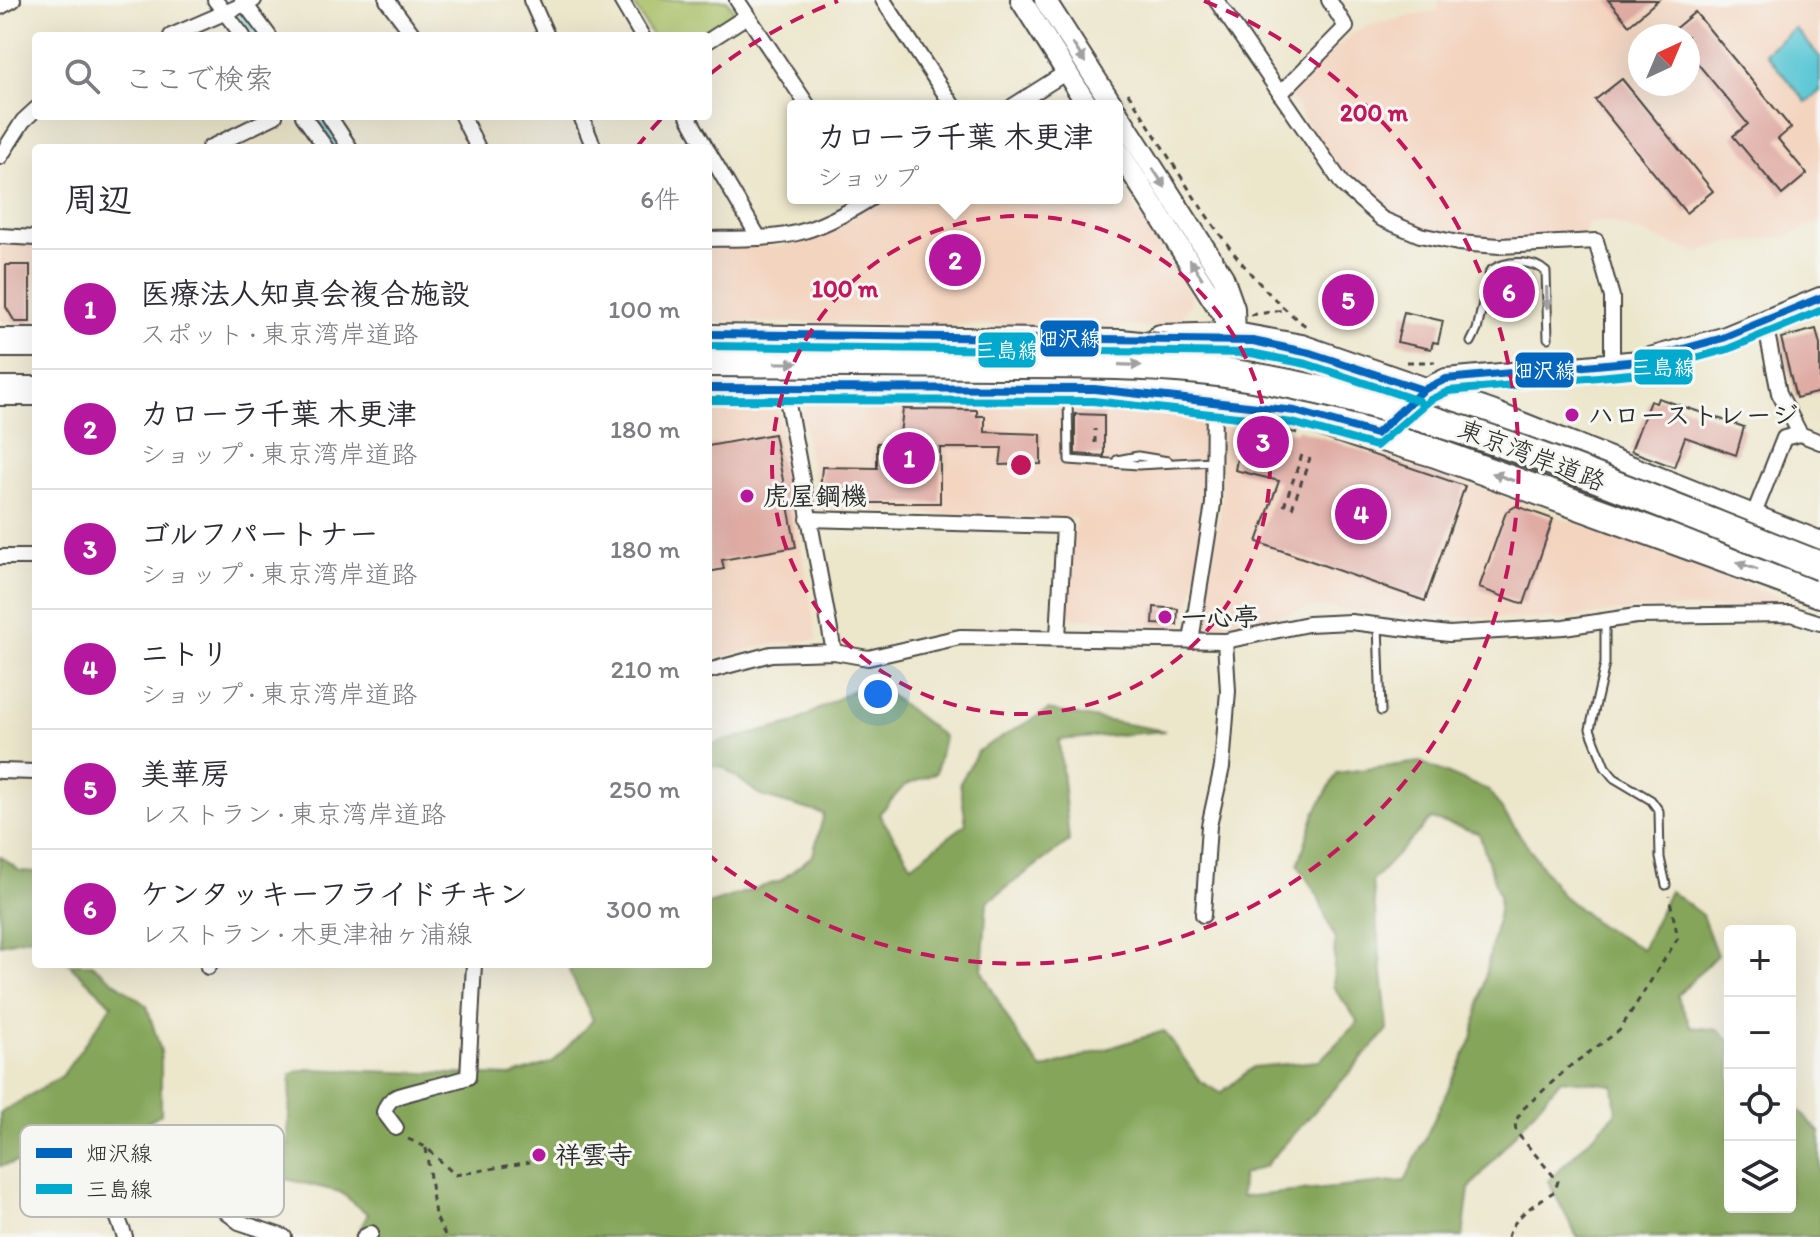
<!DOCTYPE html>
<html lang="ja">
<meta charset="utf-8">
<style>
body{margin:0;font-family:Itim,"Klee One",sans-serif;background:#f2f2f3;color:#2b2b33}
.controls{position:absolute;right:24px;bottom:24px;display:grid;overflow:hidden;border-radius:8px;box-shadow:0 8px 32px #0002}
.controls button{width:72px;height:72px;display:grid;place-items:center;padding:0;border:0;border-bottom:2px solid #e1e1e2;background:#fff;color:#2b2b33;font:40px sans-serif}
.compass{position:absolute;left:1628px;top:24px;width:72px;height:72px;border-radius:50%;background:#fff;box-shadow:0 8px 32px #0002;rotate:44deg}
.you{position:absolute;left:878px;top:694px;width:28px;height:28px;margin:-20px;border:6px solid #fff;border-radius:50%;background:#1a73e8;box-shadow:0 0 0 12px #1a73e833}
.badge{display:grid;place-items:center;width:52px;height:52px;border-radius:50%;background:#b5179e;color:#fff;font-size:26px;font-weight:700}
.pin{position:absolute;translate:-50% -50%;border:4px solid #fff;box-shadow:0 2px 8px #0006}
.popup{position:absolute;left:787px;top:100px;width:336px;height:104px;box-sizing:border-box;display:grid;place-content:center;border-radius:8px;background:#fff;filter:drop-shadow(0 2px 6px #0005);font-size:26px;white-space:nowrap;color:#7c7c81}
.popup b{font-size:30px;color:#2b2b33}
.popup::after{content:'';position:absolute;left:50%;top:100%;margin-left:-16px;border:16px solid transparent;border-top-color:#fff}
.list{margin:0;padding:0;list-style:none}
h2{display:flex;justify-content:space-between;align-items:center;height:104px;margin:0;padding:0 32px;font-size:34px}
h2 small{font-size:26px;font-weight:400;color:#7c7c81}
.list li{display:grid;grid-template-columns:52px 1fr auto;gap:24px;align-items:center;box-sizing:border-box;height:120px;padding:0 32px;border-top:2px solid #e1e1e2}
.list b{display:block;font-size:30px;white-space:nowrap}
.list p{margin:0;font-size:26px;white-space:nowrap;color:#7c7c81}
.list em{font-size:26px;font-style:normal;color:#7c7c81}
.icon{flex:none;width:44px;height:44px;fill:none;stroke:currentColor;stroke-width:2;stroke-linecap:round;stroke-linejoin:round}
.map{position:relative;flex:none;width:1820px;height:1237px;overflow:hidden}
.search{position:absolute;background:#fff;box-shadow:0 8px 32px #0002;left:32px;top:32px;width:680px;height:88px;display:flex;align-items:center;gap:20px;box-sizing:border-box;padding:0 28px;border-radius:8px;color:#7c7c81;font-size:30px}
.panel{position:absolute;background:#fff;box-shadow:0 8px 32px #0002;left:32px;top:144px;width:680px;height:824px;border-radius:8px}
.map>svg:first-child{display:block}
.built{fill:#f3d4bf;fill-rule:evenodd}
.green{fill:#a7bf65;stroke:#697548;stroke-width:2}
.forest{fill:#85a65a;stroke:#586842;stroke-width:2;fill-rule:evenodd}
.water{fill:#5bc7d5;stroke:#437980;stroke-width:2}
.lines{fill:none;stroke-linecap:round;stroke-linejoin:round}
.stream{stroke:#5bc7d5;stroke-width:5}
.building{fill:#dfaba3}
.lane-casing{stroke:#484743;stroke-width:11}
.street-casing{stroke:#484743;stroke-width:18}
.secondary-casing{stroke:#484743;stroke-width:24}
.highway-casing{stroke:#484743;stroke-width:32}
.path{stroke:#484743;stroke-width:3;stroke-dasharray:6 6;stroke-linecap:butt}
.lane{stroke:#fff;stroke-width:7}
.street{stroke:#fff;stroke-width:14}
.secondary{stroke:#fff;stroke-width:20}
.highway{stroke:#fff;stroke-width:28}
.highway-bridge-casing{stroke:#484743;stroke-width:32;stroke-linecap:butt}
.highway-bridge{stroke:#fff;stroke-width:28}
.bus-1-casing{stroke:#f6f6f2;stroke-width:14}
.bus-2-casing{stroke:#f6f6f2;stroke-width:14}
.bus-1{stroke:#0065bd;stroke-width:8}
.bus-2{stroke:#00a9ce;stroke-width:8}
.oneway{fill:#a0a0a0}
.ring{fill:none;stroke:#c2185b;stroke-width:4;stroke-dasharray:14 10}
.poi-dot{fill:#b5179e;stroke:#f6f6f2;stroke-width:3}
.labels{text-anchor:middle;stroke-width:6;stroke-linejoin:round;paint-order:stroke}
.poi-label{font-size:26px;font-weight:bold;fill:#2b2b2b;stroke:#f6f6f2;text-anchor:start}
.street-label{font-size:26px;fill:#2b2b2b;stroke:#f6f6f2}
.key{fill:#f6f6f2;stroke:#b9b9b6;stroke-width:2}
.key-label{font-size:22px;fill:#2b2b2b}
.centre{fill:#c2185b;stroke:#f6f6f2;stroke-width:4}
.ring-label{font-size:24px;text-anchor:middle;font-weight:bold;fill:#c2185b;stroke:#f6f6f2;stroke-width:6;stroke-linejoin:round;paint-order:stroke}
.line-badge{stroke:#f6f6f2;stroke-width:3}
.badge-label{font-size:22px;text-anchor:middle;font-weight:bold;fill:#fff}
</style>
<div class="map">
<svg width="1820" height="1237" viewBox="0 0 1820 1237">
<rect width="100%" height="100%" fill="#f6f6f2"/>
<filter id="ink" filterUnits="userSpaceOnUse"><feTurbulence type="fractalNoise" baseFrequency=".0125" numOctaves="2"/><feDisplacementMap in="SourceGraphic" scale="16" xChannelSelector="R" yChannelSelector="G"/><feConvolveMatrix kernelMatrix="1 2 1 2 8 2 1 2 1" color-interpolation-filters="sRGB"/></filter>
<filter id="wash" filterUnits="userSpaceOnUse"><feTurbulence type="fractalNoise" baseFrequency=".006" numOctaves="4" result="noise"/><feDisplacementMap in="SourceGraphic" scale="32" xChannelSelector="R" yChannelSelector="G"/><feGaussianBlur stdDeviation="1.8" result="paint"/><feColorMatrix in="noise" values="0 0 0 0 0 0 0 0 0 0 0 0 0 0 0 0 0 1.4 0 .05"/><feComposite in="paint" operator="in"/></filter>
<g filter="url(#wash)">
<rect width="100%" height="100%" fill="#ece6cb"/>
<g class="built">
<path d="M1438 0H1820V221L1785 237 1730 243 1696 252 1610 222H1589L1583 236 1485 242 1433 232 1390 215 1360 194 1338 171 1291 98 1297 82 1353 33 1367 26 1439 10ZM1640 36H1688V84H1640Z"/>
<path d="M1117 180 1191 294V304L1179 321 1164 327 708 322V248L782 246 813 238 836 228 883 198H1117Z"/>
<path d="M0 244H36V325L0 321Z"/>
<path d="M708 402H767L778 410 817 640 766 645 708 661Z"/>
<path d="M810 402 1196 410 1204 418 1207 490 1200 556 1186 623 1179 629 1071 617 1066 610 1076 518 823 511 817 504 802 413Z"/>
<path d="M1227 416 1314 435 1458 480 1802 606 1639 609 1567 619 1415 616 1317 607 1208 629 1203 621 1222 498 1219 422Z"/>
</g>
<path class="green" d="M631 0H727L736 14 706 36H652Z"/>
<g class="forest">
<path d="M871 680 944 737 936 773 904 786 879 814 912 865 966 824 960 783 978 751 1048 710 1165 731 1059 740 1069 841 987 902 982 971 1018 1037 1042 1069 1164 1031 1200 1081 1221 1093 1253 1067 1319 1061 1358 1022 1333 986 1335 940 1318 896 1298 865 1315 813 1337 773 1420 762 1489 791 1562 895 1599 925 1642 949 1670 891 1702 915 1717 955 1677 996 1691 1027 1718 1030 1730 1042V1207H1790V1102L1820 1132V1237H1577L1548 1181 1616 1113 1613 1085 1561 1079 1469 1189 1463 1237H356L368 1214 340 1192 286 1179 291 1074 308 1069 511 1076 553 1062 593 1020 569 971 572 964H708V904L780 881 813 855 824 814 761 796 723 767 708 765V745L792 724ZM1431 819 1479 833 1499 896V911L1472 1039 1405 1181 1241 1197 1242 1175 1265 1166 1388 1030 1372 881Z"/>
<path d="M0 856 20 871 36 872V936L0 944Z"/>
<path d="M69 964H91L147 1006 161 1052V1114L111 1142 0 1166V1113L62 1076 112 1005Z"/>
</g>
<path class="water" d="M1795 28 1820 57V91L1806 102 1765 53Z"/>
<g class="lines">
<g class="stream">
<path d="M230 0 257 36"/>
<path d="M316 116 338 148"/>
</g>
</g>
<g id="blocks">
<g class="building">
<path d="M1608 0H1658L1629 25Z"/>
<path d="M1695 12 1791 128 1778 139 1807 174 1782 195 1733 136 1748 124 1688 52V36H1666Z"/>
<path d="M1622 79 1713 191 1686 213 1595 100Z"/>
<path d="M6 265H30V322H15L6 307Z"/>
<path d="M1496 275 1531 276 1530 310 1489 308Z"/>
<path d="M1345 283 1363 291 1350 318 1333 310Z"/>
<path d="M1404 312 1443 321 1438 343 1433 342 1431 349 1397 342Z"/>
<path d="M1816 329 1820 345V392L1796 398 1781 338Z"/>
<path d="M1658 398 1744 427 1736 455 1685 437 1674 467 1631 451 1650 401 1656 403Z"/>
<path d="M903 409 977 410V416H985V432L1041 434V464L1000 465 1002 448H940V503H819L822 467 877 468V443H899Z"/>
<path d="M1075 414 1104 415V456L1075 454Z"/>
<path d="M1244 421 1296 433 1297 429 1465 486 1425 601 1257 542 1279 481 1235 470Z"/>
<path d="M774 434 796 547 722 560 724 569 708 572V446Z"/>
<path d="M1516 506 1553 519 1524 604 1479 588 1506 512Z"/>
<path d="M1154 607 1178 609 1177 625 1153 624Z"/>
</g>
</g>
</g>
<g filter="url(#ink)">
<use href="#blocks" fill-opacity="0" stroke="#484743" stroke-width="2"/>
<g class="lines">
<g class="lane-casing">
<g id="lane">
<path d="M1471 342 1477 330 1490 271C1505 260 1532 259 1546 272L1548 338"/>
<path d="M1068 396 1069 460 1138 465 1213 461"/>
<path d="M1117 460 1138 456 1168 461"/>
<path d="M1605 621V664L1590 729 1605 767 1614 778 1651 800 1659 811 1660 858 1666 885"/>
<path d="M1378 625 1381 711"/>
</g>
</g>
<g class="street-casing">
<g id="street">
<path d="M215 0 243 36"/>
<path d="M242 0 269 36"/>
<path d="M387 0 414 36"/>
<path d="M531 0 547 36"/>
<path d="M621 0 642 36"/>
<path d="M737 0 808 106"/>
<path d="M883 0 953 106"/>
<path d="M1216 0 1343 185 1382 219 1420 235 1458 243 1500 246 1596 241 1612 297V366"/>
<path d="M0 7 13 0"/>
<path d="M171 36 254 0"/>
<path d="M708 41 747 16"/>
<path d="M1280 94 1346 27 1329 0"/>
<path d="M1013 106 1065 73"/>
<path d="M303 116 326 148"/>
<path d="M329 116 350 148"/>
<path d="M462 116 478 148"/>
<path d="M581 116 594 148"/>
<path d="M688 116 706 148"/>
<path d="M209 148 275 116"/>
<path d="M708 151 759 238"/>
<path d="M0 157 23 121 36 109"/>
<path d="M0 236 36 238"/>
<path d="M708 239C784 238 804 240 871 198"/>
<path d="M1765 323 1779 393 1800 434"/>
<path d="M785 388 834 652"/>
<path d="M808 519 1064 526 1058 637"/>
<path d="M1752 519 1784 438 1800 434 1820 442"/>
<path d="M0 557H36"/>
<path d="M1191 641 1213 504 1214 400"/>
<path d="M708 671 771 654 834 652 868 658 960 637 1225 641 1308 624 1351 622 1449 634 1564 627 1636 616 1792 614 1820 623"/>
<path d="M0 771 36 772"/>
<path d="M1203 915 1209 826 1222 767 1228 691 1225 641"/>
<path d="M208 967 210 964"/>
<path d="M396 1128 384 1112C386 1105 389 1100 396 1097 418 1090 444 1085 468 1077L474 964"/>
<path d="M125 1237 114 1208 131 1195 202 1193 239 1222 284 1237"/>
<path d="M364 1237 371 1233"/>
</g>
</g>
<g class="secondary-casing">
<g id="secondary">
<path d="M1021 0 1088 106"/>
<path d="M1045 0 1113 106"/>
<path d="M1117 112 1223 277 1234 308 1235 337 1229 369 1221 385"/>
<path d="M1117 149 1230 326"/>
<path d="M1376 434 1423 390 1446 379 1639 361 1723 338 1820 298"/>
</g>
</g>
<g class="highway-casing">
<g id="highway">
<path d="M1161 339 1235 337 1301 349 1491 415 1820 546"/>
<path d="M0 343H36"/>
<path d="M708 388 1094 389 1214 400 1295 411 1436 453 1820 593"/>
<path d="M0 391H36"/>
</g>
</g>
<g class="path">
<path d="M1128 93C1181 173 1230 269 1307 327"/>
<path d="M1251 315 1283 310"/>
<path d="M1407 362H1435"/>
<path d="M1095 443V429"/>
<path d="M1284 506 1302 455"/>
<path d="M1292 508 1310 458"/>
<path d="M408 1139 426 1147 455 1175 530 1162"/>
<path d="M426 1148 435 1215 446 1237"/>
<path d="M1508 1237C1513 1216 1538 1202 1555 1191L1558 1181 1516 1132 1515 1122 1523 1109 1570 1066 1619 1031 1678 938 1669 896"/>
</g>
<use href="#lane" class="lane"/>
<use href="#street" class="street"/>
<use href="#secondary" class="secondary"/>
<use href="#highway" class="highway"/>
<g class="highway-bridge-casing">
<g id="highway-bridge">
<path d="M708 339 1121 344 1195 352"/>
<path d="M708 362C805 363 902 363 999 364 1087 364 1177 363 1264 379 1458 414 1638 495 1820 566"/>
</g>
</g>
<use href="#highway-bridge" class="highway-bridge"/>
<g class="bus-1-casing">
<g id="bus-1">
<path d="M708 334 1253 341 1310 353 1423 390"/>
<path d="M708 388 1094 389 1295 411 1376 434 1423 390 1446 379 1639 361 1723 338 1820 298"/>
</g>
</g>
<g class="bus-2-casing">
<g id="bus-2">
<path d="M708 346 1251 353 1307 364 1419 401"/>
<path d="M708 400 1093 401 1293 423 1376 446 1430 400 1449 391 1641 373 1728 349 1820 311"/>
</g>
</g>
<use href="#bus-1" class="bus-1"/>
<use href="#bus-2" class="bus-2"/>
</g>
<defs><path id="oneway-solid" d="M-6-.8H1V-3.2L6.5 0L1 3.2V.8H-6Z" transform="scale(2)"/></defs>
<g class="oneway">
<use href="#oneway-solid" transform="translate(1079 53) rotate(57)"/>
<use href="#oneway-solid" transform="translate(1159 178) rotate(57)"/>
<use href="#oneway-solid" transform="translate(1196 269) rotate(-123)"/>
<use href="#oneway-solid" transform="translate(1547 298) rotate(88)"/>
<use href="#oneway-solid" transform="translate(786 363)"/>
<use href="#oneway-solid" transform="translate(1130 365) rotate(2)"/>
<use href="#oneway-solid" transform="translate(1503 477) rotate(-160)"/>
<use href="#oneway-solid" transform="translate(1747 566) rotate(-160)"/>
</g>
</g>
<g class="ring">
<circle cx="1021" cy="465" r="249"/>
<path d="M636 148A499 499 0 0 1 662 118M710 74A499 499 0 0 1 838 1M1204 1A499 499 0 1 1 710 856"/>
</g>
<g class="poi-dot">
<circle cx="1572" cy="415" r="8"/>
<circle cx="747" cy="496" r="8"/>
<circle cx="1165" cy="617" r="8"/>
<circle cx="539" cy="1155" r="8"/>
</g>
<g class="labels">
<g class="poi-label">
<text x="1588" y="424">ハローストレージ</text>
<text x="763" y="505">虎屋鋼機</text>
<text x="1181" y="626">一心亭</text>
<text x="555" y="1164">祥雲寺</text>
</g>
<g class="street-label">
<text transform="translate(1532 455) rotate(21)" y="9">東京湾岸道路</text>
</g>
</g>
<rect x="20" y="1125" width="264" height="92" rx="12" class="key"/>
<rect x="36" y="1148" width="36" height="10" fill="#0065bd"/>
<rect x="36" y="1184" width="36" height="10" fill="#00a9ce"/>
<g class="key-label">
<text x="86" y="1161">畑沢線</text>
<text x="86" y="1197">三島線</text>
</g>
<circle cx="1021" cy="465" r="12" class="centre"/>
<g class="ring-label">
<text x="1374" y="121">200 m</text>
<text x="845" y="297">100 m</text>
</g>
<g class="line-badge">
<rect x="1039" y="319" width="61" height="39" rx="8" fill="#0065bd"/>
<rect x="977" y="331" width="60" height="38" rx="8" fill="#00a9ce"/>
<rect x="1633" y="348" width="61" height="38" rx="8" fill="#00a9ce"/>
<rect x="1514" y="351" width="61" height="38" rx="8" fill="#0065bd"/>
</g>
<g class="badge-label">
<text x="1069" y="346">畑沢線</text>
<text x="1007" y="358">三島線</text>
<text x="1663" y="375">三島線</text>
<text x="1544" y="378">畑沢線</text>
</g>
</svg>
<div class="controls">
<button>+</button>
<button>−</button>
<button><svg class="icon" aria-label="locate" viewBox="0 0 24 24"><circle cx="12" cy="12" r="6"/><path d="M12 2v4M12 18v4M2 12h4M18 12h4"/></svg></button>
<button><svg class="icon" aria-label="layers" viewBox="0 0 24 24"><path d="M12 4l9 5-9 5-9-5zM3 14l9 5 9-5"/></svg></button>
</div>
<svg class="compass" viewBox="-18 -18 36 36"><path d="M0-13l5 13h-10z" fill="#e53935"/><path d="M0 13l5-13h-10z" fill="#7c7c81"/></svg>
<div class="you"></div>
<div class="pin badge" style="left:909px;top:458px">1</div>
<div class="pin badge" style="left:955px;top:260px">2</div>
<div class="popup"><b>カローラ千葉 木更津</b>ショップ</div>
<div class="pin badge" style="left:1263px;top:442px">3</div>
<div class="pin badge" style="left:1361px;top:514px">4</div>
<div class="pin badge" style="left:1348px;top:300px">5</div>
<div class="pin badge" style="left:1509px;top:292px">6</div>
<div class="search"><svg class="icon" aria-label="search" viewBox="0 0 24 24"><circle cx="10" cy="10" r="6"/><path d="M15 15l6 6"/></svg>ここで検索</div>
<section class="panel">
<h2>周辺<small>6件</small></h2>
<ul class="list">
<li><span class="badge">1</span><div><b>医療法人知真会複合施設</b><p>スポット · 東京湾岸道路</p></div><em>100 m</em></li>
<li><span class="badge">2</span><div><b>カローラ千葉 木更津</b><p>ショップ · 東京湾岸道路</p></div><em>180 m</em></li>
<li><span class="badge">3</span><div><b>ゴルフパートナー</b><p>ショップ · 東京湾岸道路</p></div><em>180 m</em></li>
<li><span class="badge">4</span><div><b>ニトリ</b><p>ショップ · 東京湾岸道路</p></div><em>210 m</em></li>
<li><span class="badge">5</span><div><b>美華房</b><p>レストラン · 東京湾岸道路</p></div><em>250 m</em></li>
<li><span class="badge">6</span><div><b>ケンタッキーフライドチキン</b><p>レストラン · 木更津袖ヶ浦線</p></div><em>300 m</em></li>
</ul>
</section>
</div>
